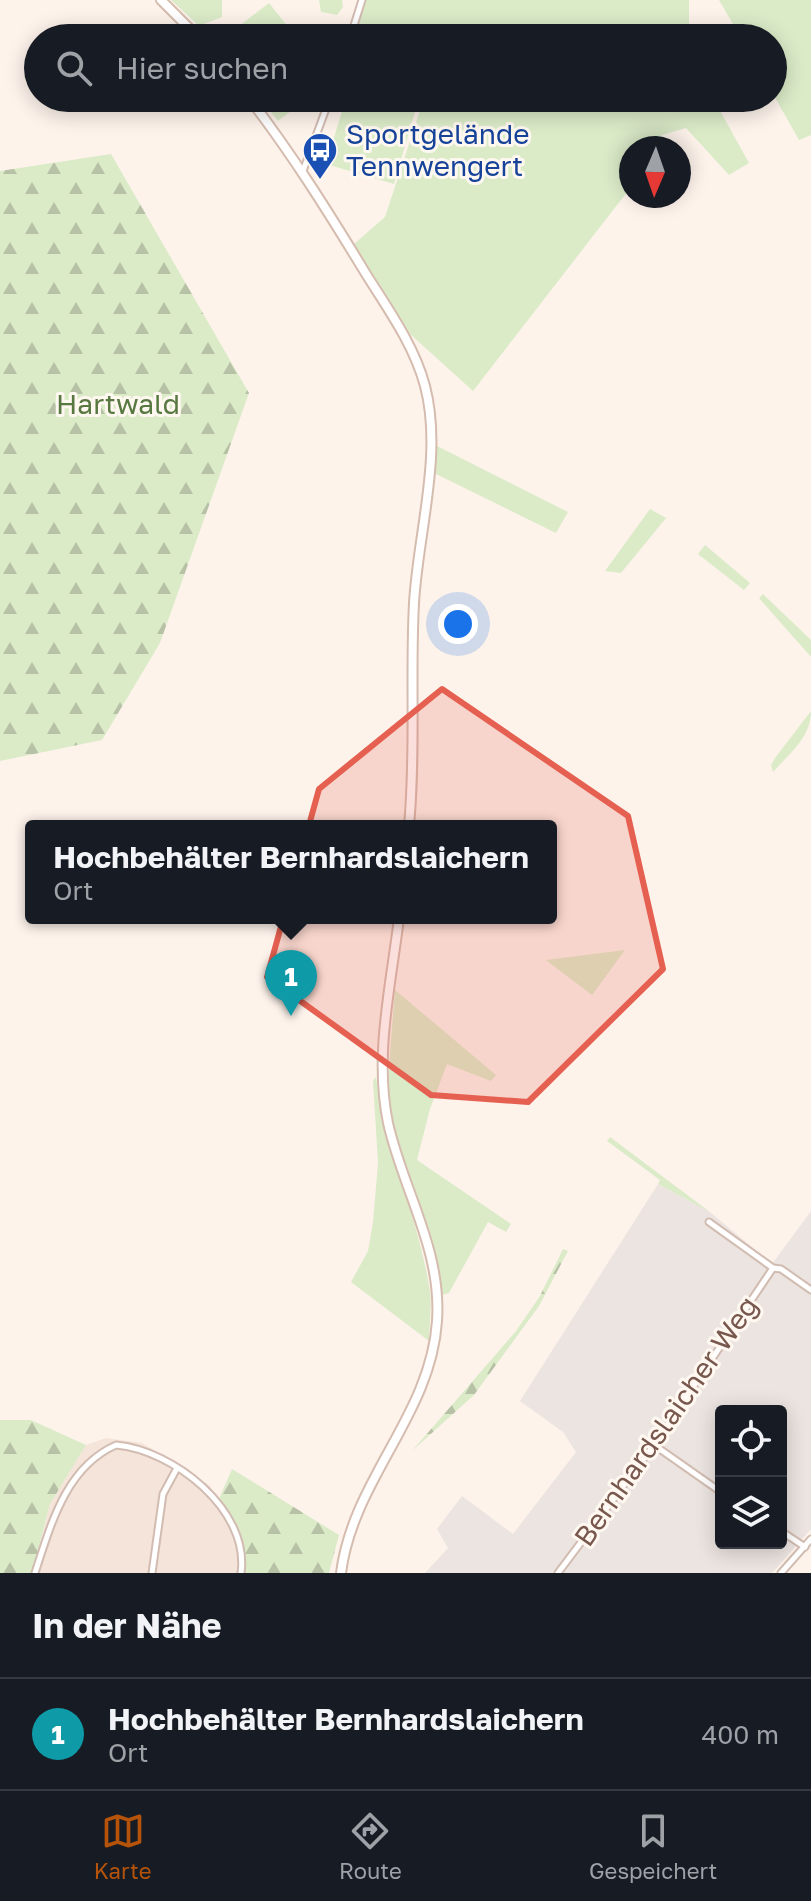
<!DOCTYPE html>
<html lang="de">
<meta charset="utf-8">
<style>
body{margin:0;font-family:"Golos Text",sans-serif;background:#20242c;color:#f1f3f6}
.controls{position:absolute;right:24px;bottom:24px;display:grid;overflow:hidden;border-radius:8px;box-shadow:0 4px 20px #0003}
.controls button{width:72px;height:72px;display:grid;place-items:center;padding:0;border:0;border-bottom:2px solid #363941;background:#171b24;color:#f1f3f6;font:40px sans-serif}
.compass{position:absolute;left:619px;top:136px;width:72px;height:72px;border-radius:50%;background:#171b24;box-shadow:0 4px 20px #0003;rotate:182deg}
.you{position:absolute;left:458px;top:624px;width:28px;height:28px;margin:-20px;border:6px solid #fff;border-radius:50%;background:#1a73e8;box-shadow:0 0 0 12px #1a73e833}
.badge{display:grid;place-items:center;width:52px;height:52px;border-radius:50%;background:#b45309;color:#fff;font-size:26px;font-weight:700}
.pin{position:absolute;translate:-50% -66px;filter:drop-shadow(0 2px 4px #0008)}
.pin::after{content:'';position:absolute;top:42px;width:28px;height:24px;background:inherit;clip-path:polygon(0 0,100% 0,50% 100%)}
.popup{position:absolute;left:25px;top:820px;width:532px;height:104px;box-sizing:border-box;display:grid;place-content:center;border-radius:8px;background:#171b24;filter:drop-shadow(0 2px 6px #0005);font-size:26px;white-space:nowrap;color:#9ea1a6}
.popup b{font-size:30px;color:#f1f3f6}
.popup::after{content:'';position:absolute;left:50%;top:100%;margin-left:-16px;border:16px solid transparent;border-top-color:#171b24}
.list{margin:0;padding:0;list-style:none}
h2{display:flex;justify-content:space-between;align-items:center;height:104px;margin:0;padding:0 32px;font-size:34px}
h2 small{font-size:26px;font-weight:400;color:#9ea1a6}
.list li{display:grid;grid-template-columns:52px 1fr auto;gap:24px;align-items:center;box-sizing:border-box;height:112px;padding:0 32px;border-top:2px solid #363941}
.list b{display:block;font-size:30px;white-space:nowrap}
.list p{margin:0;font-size:26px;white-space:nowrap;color:#9ea1a6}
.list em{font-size:26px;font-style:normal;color:#9ea1a6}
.icon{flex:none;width:44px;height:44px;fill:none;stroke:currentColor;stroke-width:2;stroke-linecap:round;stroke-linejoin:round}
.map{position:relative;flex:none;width:811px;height:1573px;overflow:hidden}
.search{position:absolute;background:#171b24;box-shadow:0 4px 20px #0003;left:24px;right:24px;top:24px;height:88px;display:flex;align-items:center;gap:20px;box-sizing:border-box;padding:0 28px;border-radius:44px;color:#9ea1a6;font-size:30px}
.sheet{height:216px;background:#171b24}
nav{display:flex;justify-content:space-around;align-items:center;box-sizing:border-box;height:112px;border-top:2px solid #363941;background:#171b24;font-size:22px;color:#9ea1a6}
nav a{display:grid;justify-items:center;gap:4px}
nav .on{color:#b45309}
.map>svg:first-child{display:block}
.residential{fill:#f4e4d9}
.industrial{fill:#ece4e0;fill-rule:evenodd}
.green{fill:#dbebc8}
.forest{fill:url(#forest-firs)}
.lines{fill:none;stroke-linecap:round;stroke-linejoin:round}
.street-casing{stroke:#d2bcb2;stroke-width:9}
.secondary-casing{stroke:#d5bcaf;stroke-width:12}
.street{stroke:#fff;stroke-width:5}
.secondary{stroke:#fff;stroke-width:8}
.marked{fill:#e56051;fill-opacity:0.2;stroke:#e56051;stroke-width:6;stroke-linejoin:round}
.labels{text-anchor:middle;stroke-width:6;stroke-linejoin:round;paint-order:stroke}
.transit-label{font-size:28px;fill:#164399;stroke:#fff8f1;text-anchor:start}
.park-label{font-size:28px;fill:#587841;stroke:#fff8f1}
.street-label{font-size:28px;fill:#78574d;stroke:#fff8f1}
</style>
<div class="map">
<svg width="811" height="1573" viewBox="0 0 811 1573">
<defs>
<pattern id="forest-firs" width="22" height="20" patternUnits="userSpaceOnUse" patternTransform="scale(2)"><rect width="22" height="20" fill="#dbebc8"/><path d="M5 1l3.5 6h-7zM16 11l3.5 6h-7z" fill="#b6c1a5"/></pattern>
</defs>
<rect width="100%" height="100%" fill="#fdf3eb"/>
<path class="residential" d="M106 1438 142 1443 209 1485 238 1524 245 1558 243 1573H33L50 1504 86 1445Z"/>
<path class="industrial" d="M658 1184 710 1212 772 1264 811 1211V1529L772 1573H425L448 1548 437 1529 462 1496 513 1534 576 1452 563 1432 520 1401ZM721 1411H781V1543H721Z"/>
<g class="green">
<path d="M171 0H222V17L199 26Z"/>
<path d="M319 0H342L343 7 337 15 321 12Z"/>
<path d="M365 0H689V38H354Z"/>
<path d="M719 0H811V135L799 140 773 94V38H741Z"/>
<path d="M269 3 297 38H223Z"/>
<path d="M260 98H308L278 121Z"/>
<path d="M346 98H419L394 184 326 164Z"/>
<path d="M424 98H713L749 163 729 175 686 128 662 135 655 148H631V187L473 391 410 334 354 244 385 217Z"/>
<path d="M435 445 568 512 556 533 432 472Z"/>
<path d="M650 509 666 518 621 573 605 571Z"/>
<path d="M705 545 750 583 744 590 698 554Z"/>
<path d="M763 594 811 640V657L759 598Z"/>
<path d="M811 711C811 737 790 753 773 772L771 765 775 758Z"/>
<path d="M625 950 592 995 546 960Z"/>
<path d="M395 990 496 1075 491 1081 447 1064 430 1109 417 1160 511 1224 506 1232 488 1222 449 1293 442 1295 429 1229 399 1149 387 1094Z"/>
<path d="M376 1077C386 1152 419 1218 430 1292 432 1308 429 1325 429 1341L351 1282 368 1251 373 1222 378 1163 373 1081Z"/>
<path d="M610 1137 710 1212 658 1184 660 1180 607 1141Z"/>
</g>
<g class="forest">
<path d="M111 154 249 393 160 643 102 740 0 761V171Z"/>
<path d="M563 1249 568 1251 539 1306 474 1395 412 1451 516 1331 540 1296Z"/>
<path d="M0 1420H31L86 1445 50 1504 32 1573H0Z"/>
<path d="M232 1469 339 1535 329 1573H243C247 1543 236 1522 219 1499Z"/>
</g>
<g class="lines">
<g class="street-casing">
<g id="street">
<path d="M350 38 362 0"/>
<path d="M303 171 330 98"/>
<path d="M709 1222 773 1268 781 1269 811 1290"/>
<path d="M654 1445 721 1492"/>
<path d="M781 1531 805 1547"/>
<path d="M35 1573C51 1524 66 1467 116 1445 173 1450 250 1510 241 1573"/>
<path d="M152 1573 163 1494 176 1470"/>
<path d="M558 1573 654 1445 773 1268"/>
<path d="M781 1573 811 1539"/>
</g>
</g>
<g class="secondary-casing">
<g id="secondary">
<path d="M161 0 199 38"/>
<path d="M249 98C292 154 329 213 366 274 388 309 414 345 425 386 443 454 418 533 414 603 410 677 416 751 409 826"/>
<path d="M341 1573C353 1479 431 1415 437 1321 442 1250 403 1190 388 1123 374 1055 391 985 399 918"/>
</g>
</g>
<use href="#street" class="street"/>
<use href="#secondary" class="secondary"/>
</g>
<path class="marked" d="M442 689 628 816 663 969 528 1102 431 1095 267 977 319 789Z"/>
<defs>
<g id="bus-pin" transform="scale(1.8)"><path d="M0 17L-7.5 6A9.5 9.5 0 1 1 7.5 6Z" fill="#1a4fb4" stroke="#fff8f1"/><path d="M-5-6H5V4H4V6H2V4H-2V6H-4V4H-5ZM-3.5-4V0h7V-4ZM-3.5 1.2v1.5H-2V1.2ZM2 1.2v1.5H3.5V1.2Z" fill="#fff"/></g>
</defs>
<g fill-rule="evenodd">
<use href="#bus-pin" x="320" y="150"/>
</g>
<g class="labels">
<g class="transit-label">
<text x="346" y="144">Sportgelände<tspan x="346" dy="32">Tennwengert</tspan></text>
</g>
<g class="park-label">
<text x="118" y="414">Hartwald</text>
</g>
<g class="street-label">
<text transform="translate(666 1421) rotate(-55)" y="10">Bernhardslaicher Weg</text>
</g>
</g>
</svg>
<div class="controls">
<button><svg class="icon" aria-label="locate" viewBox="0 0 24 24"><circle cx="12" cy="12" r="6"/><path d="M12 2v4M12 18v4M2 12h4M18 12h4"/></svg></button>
<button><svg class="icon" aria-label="layers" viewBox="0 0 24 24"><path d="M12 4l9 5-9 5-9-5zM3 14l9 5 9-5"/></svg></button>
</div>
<svg class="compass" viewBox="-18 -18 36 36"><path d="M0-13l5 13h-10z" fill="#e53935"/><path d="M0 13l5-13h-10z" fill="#9ea1a6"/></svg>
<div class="you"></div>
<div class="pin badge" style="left:291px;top:1016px;background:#0f9aa8">1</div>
<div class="popup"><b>Hochbehälter Bernhardslaichern</b>Ort</div>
<div class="search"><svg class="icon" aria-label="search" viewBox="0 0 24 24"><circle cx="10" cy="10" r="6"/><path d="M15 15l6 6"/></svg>Hier suchen</div>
</div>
<section class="sheet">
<h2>In der Nähe<small></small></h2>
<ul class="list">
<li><span class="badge" style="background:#0f9aa8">1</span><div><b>Hochbehälter Bernhardslaichern</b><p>Ort</p></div><em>400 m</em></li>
</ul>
</section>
<nav>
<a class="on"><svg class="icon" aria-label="map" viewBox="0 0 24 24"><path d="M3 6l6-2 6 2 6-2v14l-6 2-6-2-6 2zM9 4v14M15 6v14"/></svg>Karte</a>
<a><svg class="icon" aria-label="directions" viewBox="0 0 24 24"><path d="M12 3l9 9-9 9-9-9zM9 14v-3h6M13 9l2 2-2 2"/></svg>Route</a>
<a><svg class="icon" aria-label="saved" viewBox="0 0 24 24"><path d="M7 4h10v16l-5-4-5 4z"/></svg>Gespeichert</a>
</nav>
